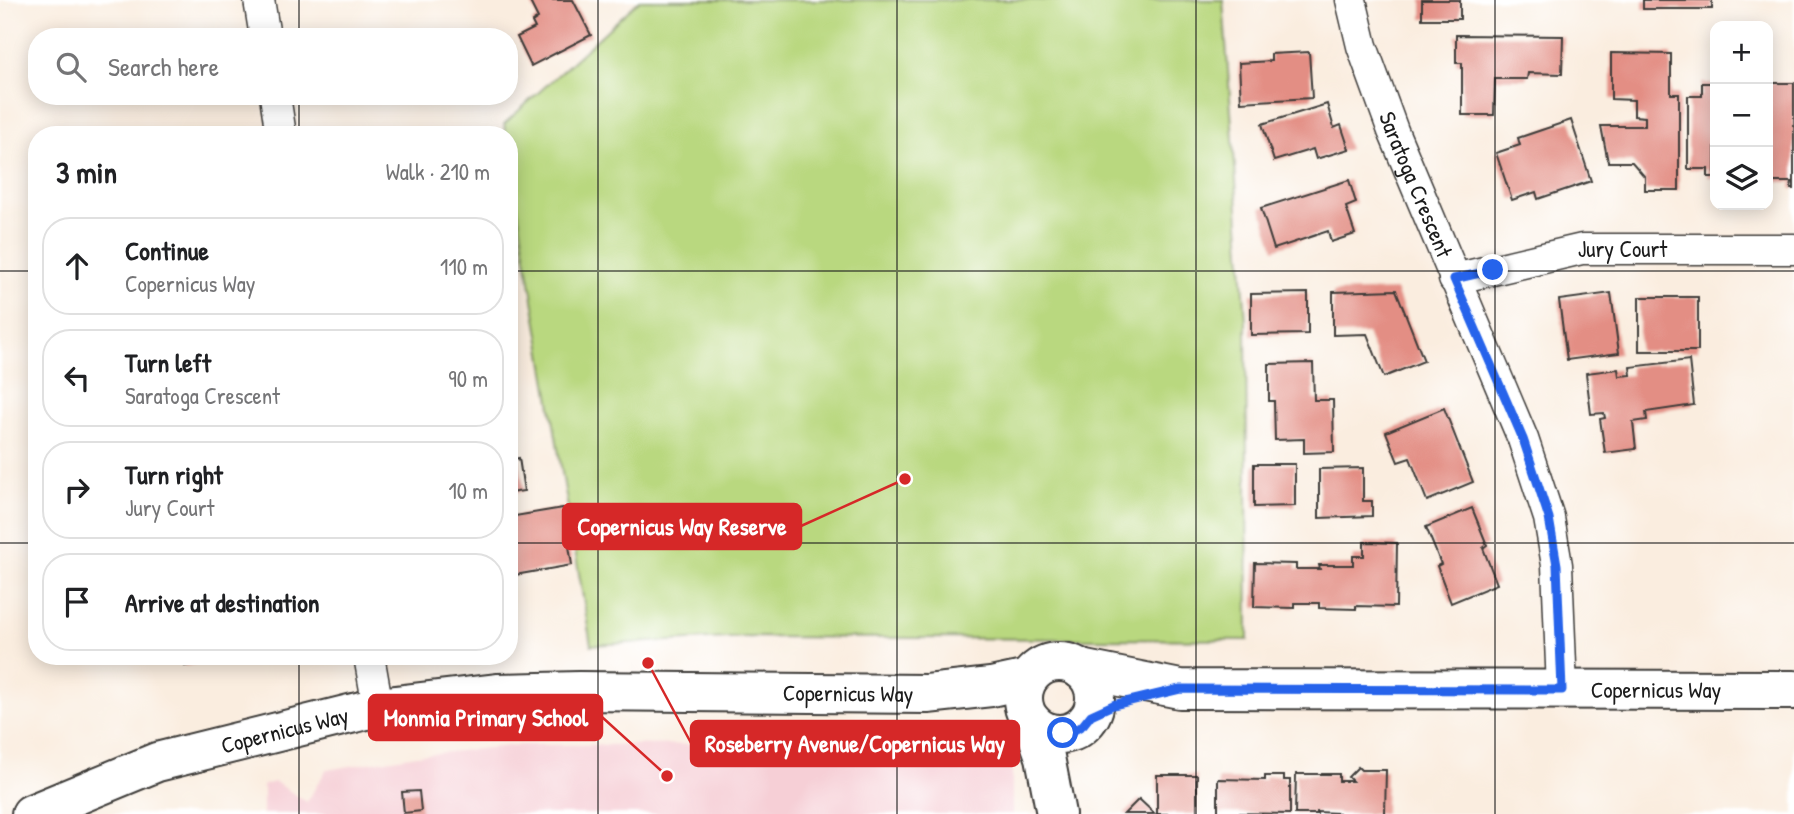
<!DOCTYPE html>
<meta charset="utf-8">
<style>
body{margin:0;font-family:"Patrick Hand",sans-serif;background:#f2f2f2;color:#202124}
.controls{position:absolute;right:21px;top:21px;display:grid;overflow:hidden;border-radius:14px;box-shadow:0 4px 18px #0003}
.controls button{width:63px;height:63px;display:grid;place-items:center;padding:0;border:0;border-bottom:2px solid #e0e0e0;background:#fff;color:#202124;font:35px sans-serif}
.stop{position:absolute;width:21px;height:21px;margin:-16px;border:5px solid #2563eb;border-radius:50%;background:#fff}
.stop.end{background:#2563eb;border-color:#fff;box-shadow:0 2px 7px #0008}
.list{margin:0;padding:0;list-style:none}
h2{display:flex;justify-content:space-between;align-items:center;height:91px;margin:0;padding:0 28px;font-size:30px}
h2 small{font-size:23px;font-weight:400;color:#757577}
.list li{display:grid;grid-template-columns:46px 1fr auto;gap:21px;align-items:center;box-sizing:border-box;height:98px;margin:0 14px 14px;padding:0 14px;border:2px solid #e0e0e0;border-radius:28px}
.list b{display:block;font-size:26px;white-space:nowrap}
.list p{margin:0;font-size:23px;white-space:nowrap;color:#757577}
.list em{font-size:23px;font-style:normal;color:#757577}
.icon{flex:none;width:38px;height:38px;fill:none;stroke:currentColor;stroke-width:2;stroke-linecap:round;stroke-linejoin:round}
.map{position:relative;flex:none;width:1794px;height:814px;overflow:hidden}
.search{position:absolute;background:#fff;box-shadow:0 4px 18px #0003;left:28px;top:28px;width:490px;height:77px;display:flex;align-items:center;gap:18px;box-sizing:border-box;padding:0 24px;border-radius:28px;color:#757577;font-size:26px}
.panel{position:absolute;background:#fff;box-shadow:0 4px 18px #0003;left:28px;top:126px;width:490px;height:539px;border-radius:28px}
.map>svg:first-child{display:block}
.built{fill:#f6cfd6}
.green{fill:#b9d87f;stroke:#6a7a4e;stroke-width:2}
.building{fill:#e38e84}
.lines{fill:none;stroke-linecap:round;stroke-linejoin:round}
.minor-casing{stroke:#3d3b39;stroke-width:33}
.tertiary-casing{stroke:#3d3b39;stroke-width:42}
.minor{stroke:#fff;stroke-width:30}
.tertiary{stroke:#fff;stroke-width:38}
.route{stroke:#2563eb;stroke-width:9}
.grid{fill:none;stroke:#1c1c1c;stroke-width:2;stroke-opacity:0.55}
.labels{text-anchor:middle;stroke-width:6;stroke-linejoin:round;paint-order:stroke}
.street-label{font-size:23px;fill:#1c1c1c;stroke:#fff}
.leader{fill:none;stroke:#d62828;stroke-width:2.5}
.callout-dot{fill:#d62828;stroke:#fff;stroke-width:2.5}
.callout{fill:#d62828;stroke:#d62828;stroke-width:2.5}
.callout-label{font-size:24px;text-anchor:middle;font-weight:bold;fill:#fff}
</style>
<div class="map">
<svg width="1794" height="814" viewBox="0 0 1794 814">
<rect width="100%" height="100%" fill="#fff"/>
<filter id="ink" filterUnits="userSpaceOnUse"><feTurbulence type="fractalNoise" baseFrequency=".0143" numOctaves="2"/><feDisplacementMap in="SourceGraphic" scale="14" xChannelSelector="R" yChannelSelector="G"/><feConvolveMatrix kernelMatrix="1 2 1 2 8 2 1 2 1" color-interpolation-filters="sRGB"/></filter>
<filter id="wash" filterUnits="userSpaceOnUse"><feTurbulence type="fractalNoise" baseFrequency=".00686" numOctaves="4" result="noise"/><feDisplacementMap in="SourceGraphic" scale="28" xChannelSelector="R" yChannelSelector="G"/><feGaussianBlur stdDeviation="1.57" result="paint"/><feColorMatrix in="noise" values="0 0 0 0 0 0 0 0 0 0 0 0 0 0 0 0 0 1.4 0 .05"/><feComposite in="paint" operator="in"/></filter>
<g filter="url(#wash)">
<rect width="100%" height="100%" fill="#faeddf"/>
<path class="built" d="M934 743H1006L1012 751V814H263V785L275 782 307 802 326 770 417 755 521 745 884 744 920 766Z"/>
<path class="green" d="M640 0H1223L1246 321 1248 640 748 637 591 645 509 157V135H506L504 124Z"/>
<g id="blocks">
<g class="building">
<path d="M529 0H573L591 35 531 66 517 37 535 28 532 22 538 18Z"/>
<rect x="1422" y="0" width="38" height="19"/>
<rect x="1643" y="0" width="69" height="9"/>
<path d="M1456 35 1563 36 1562 74 1528 73 1527 79H1495L1494 115H1462V63H1456Z"/>
<path d="M1309 52 1312 98 1241 102 1239 63 1271 61V54Z"/>
<path d="M1611 53 1671 54V94H1679V190H1645V177L1632 162H1608L1601 126H1645V117L1634 116V100L1611 99Z"/>
<path d="M1702 83H1715V177H1708V169H1688V96H1702Z"/>
<path d="M1769 83H1794V189H1791L1792 182H1768Z"/>
<path d="M1327 104 1334 128 1341 125 1349 149 1316 159 1313 149 1274 161 1262 124Z"/>
<path d="M1571 120 1591 181 1538 199 1536 192 1512 200 1496 153 1520 145 1518 138Z"/>
<path d="M1349 180 1356 203 1346 207 1355 234 1331 242 1328 231 1274 249 1261 208Z"/>
<path d="M1396 290 1424 361 1384 377 1367 334 1333 335V292Z"/>
<path d="M1308 293V334L1251 335V294Z"/>
<path d="M1611 293 1619 353 1567 360 1559 300Z"/>
<rect x="1639" y="297" width="59" height="54"/>
<path d="M1689 360 1694 405 1646 412 1647 420 1633 422 1636 449 1605 453 1600 419 1605 418 1604 413 1591 414 1586 373 1618 369 1619 376 1631 375 1630 367Z"/>
<path d="M1313 363 1314 400H1333L1334 452 1304 453V439L1275 440 1274 401H1269V364Z"/>
<path d="M1444 408 1473 482 1427 501 1410 458 1398 462 1386 432Z"/>
<path d="M519 458 524 491 509 493V460Z"/>
<path d="M1254 464H1295V506L1254 507Z"/>
<path d="M1363 468V501H1372V516L1319 518V469Z"/>
<path d="M563 508 572 565 509 576V517Z"/>
<path d="M1472 508 1487 545 1483 548 1497 584 1451 603 1437 566 1441 564 1426 527Z"/>
<path d="M1364 542 1397 543 1396 607 1356 606V609L1319 608V603H1295V608L1254 607 1255 563 1296 564V569H1320L1319 565H1353V556H1364Z"/>
<path d="M182 656H220V657L185 666Z"/>
<path d="M1358 767 1361 770H1386L1385 814H1339V813L1317 812V814H1295L1296 774H1339V781H1352L1348 777Z"/>
<rect x="1157" y="775" width="40" height="39"/>
<path d="M1265 776H1284V780H1290V814L1218 813V779L1265 780Z"/>
<path d="M419 791 421 811 404 813 402 792Z"/>
<path d="M1139 799 1155 814H1124Z"/>
</g>
</g>
</g>
<g filter="url(#ink)">
<use href="#blocks" fill-opacity="0" stroke="#3d3b39" stroke-width="2"/>
<g class="lines">
<g class="minor-casing">
<g id="minor">
<path d="M259 0 265 37"/>
<path id="s1" d="M1351 0 1362 46 1393 131 1523 439 1549 518 1557 565 1562 690"/>
<path d="M275 96 281 135"/>
<path id="s2" d="M1454 279 1582 249H1794"/>
<path d="M369 656 378 707"/>
</g>
</g>
<g class="tertiary-casing">
<g id="tertiary">
<circle cx="1059" cy="698" r="36"/>
<path id="s3" d="M1080 669 1180 689 1794 690"/>
<path d="M1033 723 1045 757 1056 814"/>
<path id="s4" d="M31 814 157 762 378 707 497 693 579 691 927 694 991 687 1028 679"/>
</g>
</g>
<use href="#minor" class="minor"/>
<use href="#tertiary" class="tertiary"/>
</g>
</g>
<g class="lines" filter="url(#ink)">
<path class="route" d="M1063 733 1073 731 1083 725 1091 715 1113 705 1180 689 1562 690 1557 565 1549 518 1523 439 1454 279 1493 270"/>
</g>
<path class="grid" d="M299 0V37M598 0V814M897 0V814M1196 0V814M1495 0V814M299 96V135M0 271H37M509 271H1794M0 543H37M509 543H1794M299 656V814"/>
<g class="labels">
<g class="street-label">
<text dy="8" stroke="none"><textPath href="#s1" startOffset="196">Saratoga Crescent</textPath></text>
<text dy="8" stroke="none"><textPath href="#s2" startOffset="172">Jury Court</textPath></text>
<text dy="8" stroke="none"><textPath href="#s3" startOffset="578">Copernicus Way</textPath></text>
<text dy="8" stroke="none"><textPath href="#s4" startOffset="835">Copernicus Way</textPath></text>
<text dy="8" stroke="none"><textPath href="#s4" startOffset="268">Copernicus Way</textPath></text>
</g>
</g>
<path class="leader" d="M905 479L801 526M667 776L602 717M648 663L691 743"/>
<g class="callout-dot">
<circle cx="905" cy="479" r="7"/>
<circle cx="667" cy="776" r="7"/>
<circle cx="648" cy="663" r="7"/>
</g>
<g class="callout">
<rect x="563" y="504" width="238" height="45" rx="7"/>
<rect x="369" y="695" width="233" height="45" rx="7"/>
<rect x="691" y="721" width="328" height="45" rx="7"/>
</g>
<g class="callout-label">
<text x="682" y="535">Copernicus Way Reserve</text>
<text x="486" y="726">Monmia Primary School</text>
<text x="855" y="752">Roseberry Avenue/Copernicus Way</text>
</g>
</svg>
<div class="controls">
<button>+</button>
<button>−</button>
<button><svg class="icon" aria-label="layers" viewBox="0 0 24 24"><path d="M12 4l9 5-9 5-9-5zM3 14l9 5 9-5"/></svg></button>
</div>
<div class="stop" style="left:1063px;top:733px"></div>
<div class="stop end" style="left:1493px;top:270px"></div>
<div class="search"><svg class="icon" aria-label="search" viewBox="0 0 24 24"><circle cx="10" cy="10" r="6"/><path d="M15 15l6 6"/></svg>Search here</div>
<section class="panel">
<h2>3 min<small>Walk · 210 m</small></h2>
<ul class="list">
<li><svg class="icon" aria-label="ahead" viewBox="0 0 24 24"><path d="M12 20V5M6 11l6-6 6 6"/></svg><div><b>Continue</b><p>Copernicus Way</p></div><em>110 m</em></li>
<li><svg class="icon" aria-label="left" viewBox="0 0 24 24"><path d="M17 20v-9H6M10 6l-5 5 5 5"/></svg><div><b>Turn left</b><p>Saratoga Crescent</p></div><em>90 m</em></li>
<li><svg class="icon" aria-label="right" viewBox="0 0 24 24"><path d="M7 20v-9h11M14 6l5 5-5 5"/></svg><div><b>Turn right</b><p>Jury Court</p></div><em>10 m</em></li>
<li><svg class="icon" aria-label="arrive" viewBox="0 0 24 24"><path d="M6 21V4h12l-3 4 3 4H6"/></svg><div><b>Arrive at destination</b></div></li>
</ul>
</section>
</div>
